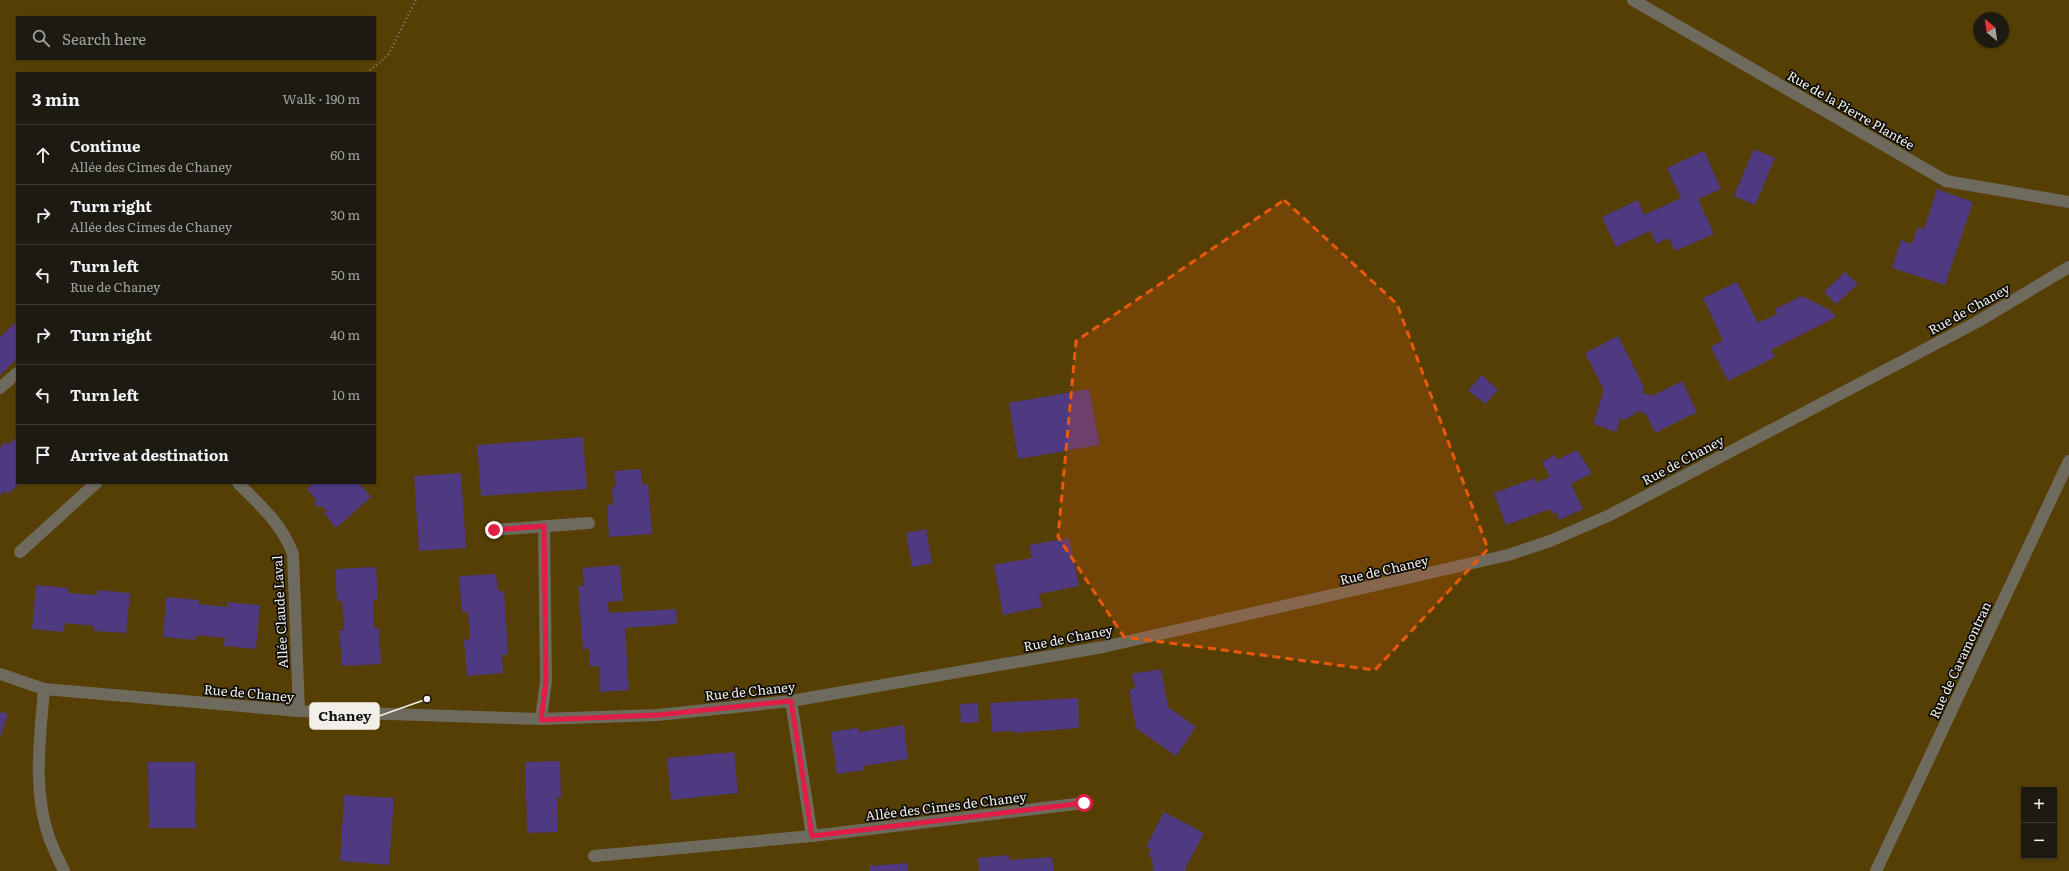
<!DOCTYPE html>
<meta charset="utf-8">
<style>
body{margin:0;font-family:Literata,serif;background:#25231b;color:#f1f3f6}
.controls{position:absolute;right:12px;bottom:12px;display:grid;overflow:hidden;border-radius:0px;box-shadow:0 1px 3px #0004}
.controls button{width:36px;height:36px;display:grid;place-items:center;padding:0;border:0;border-bottom:1px solid #3b3832;background:#1d1a12;color:#f1f3f6;font:20px sans-serif}
.compass{position:absolute;left:1973px;top:12px;width:36px;height:36px;border-radius:50%;background:#1d1a12;box-shadow:0 1px 3px #0004;rotate:331deg}
.stop{position:absolute;width:12px;height:12px;margin:-9px;border:3px solid #e11d48;border-radius:50%;background:#fff}
.stop.end{background:#e11d48;border-color:#fff;box-shadow:0 1px 4px #0008}
.list{margin:0;padding:0;list-style:none}
h2{display:flex;justify-content:space-between;align-items:center;height:52px;margin:0;padding:0 16px;font-size:17px}
h2 small{font-size:13px;font-weight:400;color:#a0a19f}
.list li{display:grid;grid-template-columns:26px 1fr auto;gap:12px;align-items:center;box-sizing:border-box;height:60px;padding:0 16px;border-top:1px solid #3b3832}
.list b{display:block;font-size:15px;white-space:nowrap}
.list p{margin:0;font-size:13px;white-space:nowrap;color:#a0a19f}
.list em{font-size:13px;font-style:normal;color:#a0a19f}
.icon{flex:none;width:22px;height:22px;fill:none;stroke:currentColor;stroke-width:2;stroke-linecap:round;stroke-linejoin:round}
.map{position:relative;flex:none;width:2069px;height:871px;overflow:hidden}
.search{position:absolute;background:#1d1a12;box-shadow:0 1px 3px #0004;left:16px;top:16px;width:360px;height:44px;display:flex;align-items:center;gap:10px;box-sizing:border-box;padding:0 14px;border-radius:0px;color:#a0a19f;font-size:15px}
.panel{position:absolute;background:#1d1a12;box-shadow:0 1px 3px #0004;left:16px;top:72px;width:360px;height:412px;border-radius:0px}
.map>svg:first-child{display:block}
.green{fill:#553f04;fill-rule:evenodd}
.building{fill:#4f3981}
.lines{fill:none;stroke-linecap:round;stroke-linejoin:round}
.path{stroke:#858179;stroke-width:2.5;stroke-dasharray:1 3;stroke-linecap:butt}
.minor{stroke:#6f6a5e;stroke-width:12}
.tertiary{stroke:#6f6a5e;stroke-width:12}
.route{stroke:#e11d48;stroke-width:5}
.marked{fill:#e8590c;fill-opacity:0.2;stroke:#e8590c;stroke-width:3;stroke-dasharray:8 5;stroke-linejoin:round}
.labels{text-anchor:middle;stroke-width:3.5;stroke-linejoin:round;paint-order:stroke}
.street-label{font-size:13px;fill:#f2efe9;stroke:#0e0c08}
.leader{fill:none;stroke:#f2efe9;stroke-width:1.5}
.callout-dot{fill:#f2efe9;stroke:#0e0c08;stroke-width:1.5}
.callout{fill:#f2efe9;stroke:#f2efe9;stroke-width:1.5}
.callout-label{font-size:14px;text-anchor:middle;font-weight:bold;fill:#111}
</style>
<div class="map">
<svg width="2069" height="871" viewBox="0 0 2069 871">
<rect width="100%" height="100%" fill="#272218"/>
<path class="green" d="M0 0H2069V871H0ZM17 17H375V59H17ZM1979 18H2003V42H1979ZM17 73H375V483H17ZM2024 790H2054V856H2024Z"/>
<g class="building">
<path d="M1754 149 1775 158 1755 205 1734 196Z"/>
<path d="M1704 151 1721 189 1698 199 1714 234 1675 251 1669 238 1656 244 1650 231 1616 247 1602 217 1638 200 1644 215 1681 198 1667 168Z"/>
<path d="M1937 189 1973 202 1945 285 1892 268 1901 240 1912 244 1918 227 1924 229Z"/>
<path d="M1845 272 1858 284 1836 304 1824 292Z"/>
<path d="M1737 282 1758 323 1777 314 1775 309 1802 296 1830 310 1836 317 1771 350 1775 357 1728 381 1711 347 1723 340 1703 298Z"/>
<path d="M17 321V359L0 375V337Z"/>
<path d="M1618 336 1644 387 1642 393 1652 396 1682 381 1697 412 1655 433 1646 414 1636 411 1635 414 1624 420 1620 418 1616 432 1593 424 1604 390 1585 353Z"/>
<path d="M1482 375 1498 390 1485 404 1468 390Z"/>
<path d="M1089 389 1100 445 1018 459 1009 403Z"/>
<path d="M17 437V483H20L8 494 5 491 0 495V447L5 442 8 445Z"/>
<path d="M583 437 587 489 481 496 477 445Z"/>
<path d="M1577 450 1592 473 1571 484 1583 509 1559 520 1556 512 1552 514 1550 509 1506 525 1494 493 1535 478 1537 482 1550 477 1542 462 1554 455 1557 460Z"/>
<path d="M641 469 642 485 648 484 652 534 609 537 607 505H613L612 487 616 486 614 471Z"/>
<path d="M461 473 466 548 419 551 414 476Z"/>
<path d="M314 483H359L371 497 336 528 324 513 327 511 322 506 319 508 314 503 317 501 307 489Z"/>
<path d="M926 529 932 563 912 567 906 533Z"/>
<path d="M1069 538 1079 586 1039 594 1042 607 1003 615 994 565 1032 558 1029 545Z"/>
<path d="M620 565 623 601 608 602 609 613 676 609 677 624 625 628 629 690 600 692 599 666 590 667 589 649H583L578 586H584L582 568Z"/>
<path d="M376 567 378 599 373 600 374 628H379L381 664 342 666 339 630H344L342 601H337L335 569Z"/>
<path d="M496 574 498 591H504L508 654 502 655 503 673 467 676 464 640 470 639 468 612H462L459 576Z"/>
<path d="M36 585 68 588V593L97 595V590L130 593 126 633 94 631V626L65 623 64 632 32 629Z"/>
<path d="M166 597 199 600 198 604 227 607V602L260 605 256 649 224 646 225 638 196 635 195 640 163 637Z"/>
<path d="M1161 669 1168 707 1196 727 1176 756 1136 728 1129 690 1135 688 1132 674Z"/>
<path d="M1078 698 1079 728 1014 733V731L992 732 990 703Z"/>
<path d="M978 703 979 722 961 723 960 704Z"/>
<path d="M0 712 8 714 0 737Z"/>
<path d="M904 725 908 759 864 766V770L837 774 831 732 858 728 859 732Z"/>
<path d="M734 752 738 793 671 800 667 758Z"/>
<path d="M560 761 561 797H557L558 832 527 833 525 762Z"/>
<path d="M148 762H195L196 828H149Z"/>
<path d="M344 795 394 798 389 865 340 861Z"/>
<path d="M1164 812 1204 833 1186 867V871H1153L1152 858 1148 856 1151 849 1146 847Z"/>
<path d="M1009 855V860L1052 857 1054 871H979L978 858Z"/>
<path d="M907 863 908 871H870V866Z"/>
</g>
<g class="lines">
<path class="path" d="M367 73 388 55 416 0"/>
<g class="minor">
<path d="M1633 0 1946 181 2069 202"/>
<path d="M0 388 17 373"/>
<path d="M238 483C261 506 281 523 293 554L299 711"/>
<path d="M494 530 589 523"/>
<path d="M20 552 96 483"/>
<path d="M44 689C40 739 32 792 50 840 54 850 59 861 64 871"/>
<path d="M791 701 812 836"/>
<path d="M541 719 546 681 544 526"/>
<path d="M594 856 812 836 1084 803"/>
<path d="M1876 871 2069 461"/>
</g>
<path class="tertiary" d="M0 674 44 689 299 711 541 719 658 715 791 701 1103 647 1508 555 1550 541 1608 516 1977 322 2069 267"/>
</g>
<g class="lines">
<path class="route" d="M494 530 544 526 546 681 541 720 658 715 791 701 812 836 1084 803"/>
</g>
<path class="marked" d="M1284 200 1397 304 1488 549 1375 670 1124 637 1058 537 1076 341Z"/>
<g class="labels">
<g class="street-label">
<text transform="translate(1851 110) rotate(30)" y="5">Rue de la Pierre Plantée</text>
<text transform="translate(1969 309) rotate(-29)" y="5">Rue de Chaney</text>
<text transform="translate(1683 460) rotate(-28)" y="5">Rue de Chaney</text>
<text transform="translate(1384 570) rotate(-13)" y="5">Rue de Chaney</text>
<text transform="translate(280 612) rotate(-93)" y="5">Allée Claude Laval</text>
<text transform="translate(1068 638) rotate(-11)" y="5">Rue de Chaney</text>
<text transform="translate(1960 660) rotate(-65)" y="5">Rue de Caramontran</text>
<text transform="translate(750 691) rotate(-6)" y="5">Rue de Chaney</text>
<text transform="translate(249 693) rotate(5)" y="5">Rue de Chaney</text>
<text transform="translate(946 806) rotate(-7)" y="5">Allée des Cimes de Chaney</text>
</g>
</g>
<path class="leader" d="M427 699L379 716"/>
<circle class="callout-dot" cx="427" cy="699" r="4"/>
<rect class="callout" x="310" y="703" width="69" height="26" rx="4"/>
<g class="callout-label">
<text x="345" y="721">Chaney</text>
</g>
</svg>
<div class="controls">
<button>+</button>
<button>−</button>
</div>
<svg class="compass" viewBox="-18 -18 36 36"><path d="M0-13l5 13h-10z" fill="#e53935"/><path d="M0 13l5-13h-10z" fill="#a0a19f"/></svg>
<div class="stop" style="left:1084px;top:803px"></div>
<div class="stop end" style="left:494px;top:530px"></div>
<div class="search"><svg class="icon" aria-label="search" viewBox="0 0 24 24"><circle cx="10" cy="10" r="6"/><path d="M15 15l6 6"/></svg>Search here</div>
<section class="panel">
<h2>3 min<small>Walk · 190 m</small></h2>
<ul class="list">
<li><svg class="icon" aria-label="ahead" viewBox="0 0 24 24"><path d="M12 20V5M6 11l6-6 6 6"/></svg><div><b>Continue</b><p>Allée des Cimes de Chaney</p></div><em>60 m</em></li>
<li><svg class="icon" aria-label="right" viewBox="0 0 24 24"><path d="M7 20v-9h11M14 6l5 5-5 5"/></svg><div><b>Turn right</b><p>Allée des Cimes de Chaney</p></div><em>30 m</em></li>
<li><svg class="icon" aria-label="left" viewBox="0 0 24 24"><path d="M17 20v-9H6M10 6l-5 5 5 5"/></svg><div><b>Turn left</b><p>Rue de Chaney</p></div><em>50 m</em></li>
<li><svg class="icon" aria-label="right" viewBox="0 0 24 24"><path d="M7 20v-9h11M14 6l5 5-5 5"/></svg><div><b>Turn right</b></div><em>40 m</em></li>
<li><svg class="icon" aria-label="left" viewBox="0 0 24 24"><path d="M17 20v-9H6M10 6l-5 5 5 5"/></svg><div><b>Turn left</b></div><em>10 m</em></li>
<li><svg class="icon" aria-label="arrive" viewBox="0 0 24 24"><path d="M6 21V4h12l-3 4 3 4H6"/></svg><div><b>Arrive at destination</b></div></li>
</ul>
</section>
</div>
